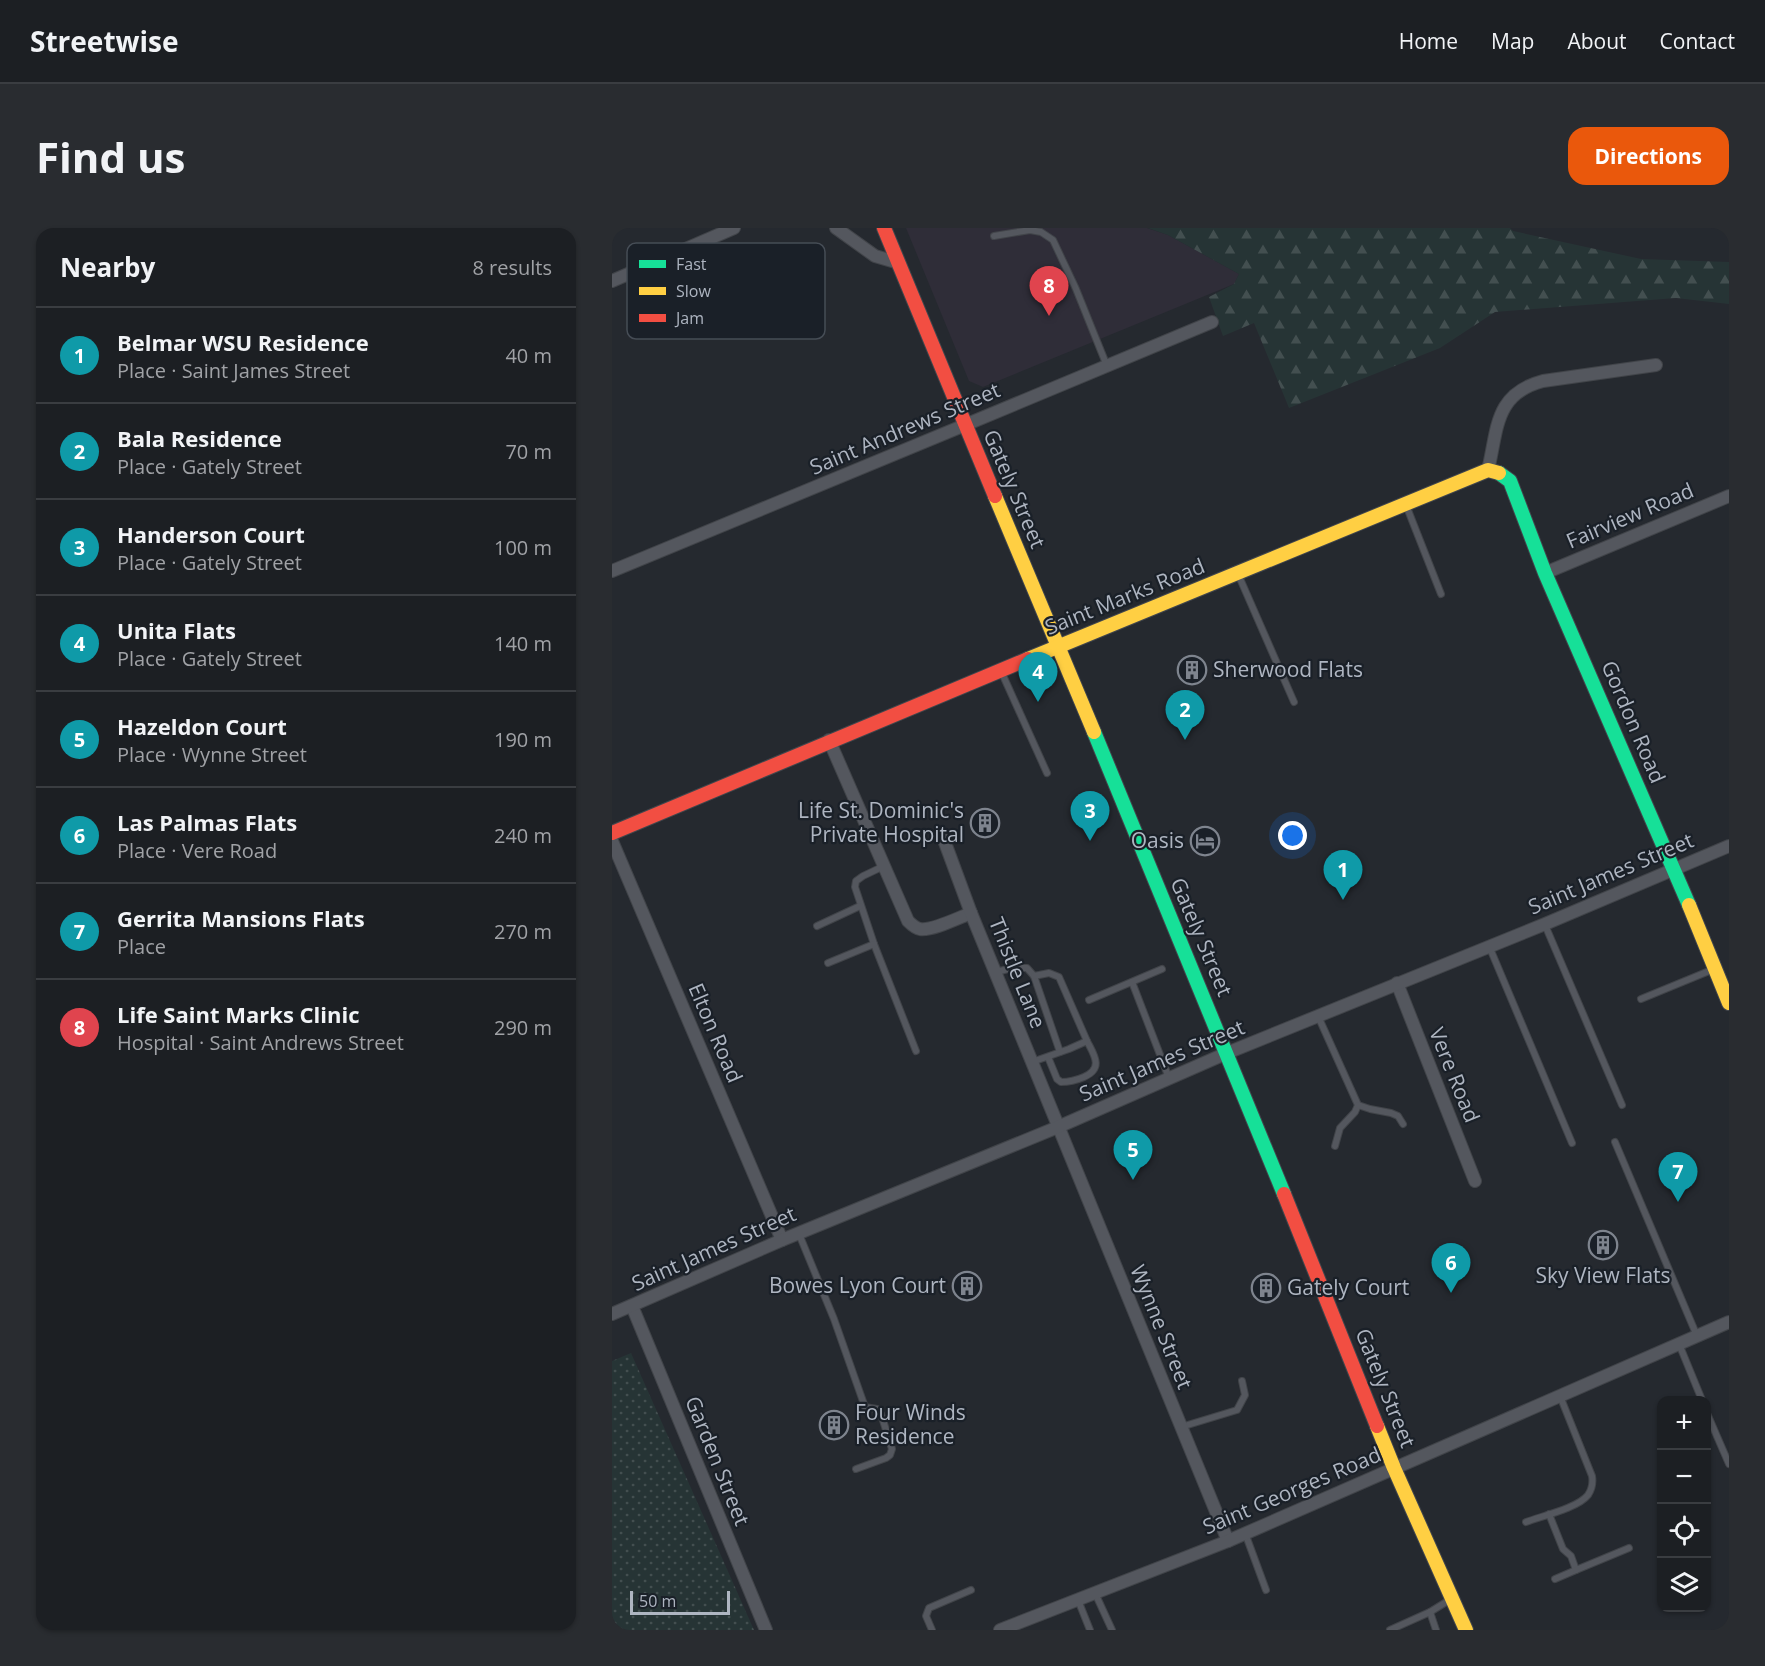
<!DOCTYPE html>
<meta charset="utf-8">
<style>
body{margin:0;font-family:"Open Sans",sans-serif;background:#292c30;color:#f1f3f6}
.controls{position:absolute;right:18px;bottom:18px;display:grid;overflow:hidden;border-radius:12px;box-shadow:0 2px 4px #0004}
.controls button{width:54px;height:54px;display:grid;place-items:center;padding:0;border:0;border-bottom:2px solid #3a3d41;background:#1c1f23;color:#f1f3f6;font:30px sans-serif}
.scale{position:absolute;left:18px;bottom:15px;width:100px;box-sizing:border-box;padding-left:6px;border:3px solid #aeb5c1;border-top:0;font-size:16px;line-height:21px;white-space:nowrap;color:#aeb5c1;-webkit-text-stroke:4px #1a2028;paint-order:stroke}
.you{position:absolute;left:681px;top:608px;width:21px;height:21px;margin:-15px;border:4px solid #fff;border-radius:50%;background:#1a73e8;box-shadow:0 0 0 9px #1a73e833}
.badge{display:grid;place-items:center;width:39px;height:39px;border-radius:50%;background:#ea580c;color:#fff;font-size:20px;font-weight:700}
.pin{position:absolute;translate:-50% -50px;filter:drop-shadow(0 2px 3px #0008)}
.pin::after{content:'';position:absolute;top:32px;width:21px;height:18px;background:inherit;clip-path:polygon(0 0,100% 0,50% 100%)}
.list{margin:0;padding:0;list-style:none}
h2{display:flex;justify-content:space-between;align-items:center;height:78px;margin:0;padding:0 24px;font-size:26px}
h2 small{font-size:20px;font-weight:400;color:#a0a2a6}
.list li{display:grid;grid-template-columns:39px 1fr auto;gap:18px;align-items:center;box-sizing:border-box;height:96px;padding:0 24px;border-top:2px solid #3a3d41}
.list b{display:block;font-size:22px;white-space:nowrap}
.list p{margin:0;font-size:20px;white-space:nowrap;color:#a0a2a6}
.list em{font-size:20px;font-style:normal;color:#a0a2a6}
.icon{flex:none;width:33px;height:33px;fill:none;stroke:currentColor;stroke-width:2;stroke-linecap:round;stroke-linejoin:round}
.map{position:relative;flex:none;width:1117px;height:1402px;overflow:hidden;border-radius:18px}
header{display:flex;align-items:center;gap:36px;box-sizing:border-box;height:84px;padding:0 30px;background:#1c1f23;border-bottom:2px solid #3a3d41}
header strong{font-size:28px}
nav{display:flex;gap:33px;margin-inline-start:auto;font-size:21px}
.intro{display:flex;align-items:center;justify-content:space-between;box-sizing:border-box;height:144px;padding:0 36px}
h1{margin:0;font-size:42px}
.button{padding:15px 27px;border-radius:18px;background:#ea580c;color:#fff;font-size:21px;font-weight:700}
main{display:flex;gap:36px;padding:0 36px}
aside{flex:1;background:#1c1f23;border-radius:18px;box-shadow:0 2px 4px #0004}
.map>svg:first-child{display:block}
.medical{fill:#2f2d38}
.forest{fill:url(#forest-firs)}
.park{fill:url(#park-dots)}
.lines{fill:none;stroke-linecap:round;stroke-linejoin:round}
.lane-casing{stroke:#414449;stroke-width:8}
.street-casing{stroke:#414449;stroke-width:14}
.fast-casing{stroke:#42464c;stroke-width:16}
.slow-casing{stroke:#42464c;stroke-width:16}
.jam-casing{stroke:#42464c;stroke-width:16}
.lane{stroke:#54575e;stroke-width:6}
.street{stroke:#54575e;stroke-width:12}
.fast{stroke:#16e098;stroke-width:14}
.slow{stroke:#ffcf43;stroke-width:14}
.jam{stroke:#f24e42;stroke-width:14}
.labels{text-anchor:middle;stroke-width:4.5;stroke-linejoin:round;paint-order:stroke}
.street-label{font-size:21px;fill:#aeb5c1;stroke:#1a2028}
.poi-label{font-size:21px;fill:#aeb5c1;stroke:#1a2028;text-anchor:start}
.key{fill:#1a2028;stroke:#464d56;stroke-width:1.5}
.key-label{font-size:16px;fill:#aeb5c1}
</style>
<header>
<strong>Streetwise</strong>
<nav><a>Home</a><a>Map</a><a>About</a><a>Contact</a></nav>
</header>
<div class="intro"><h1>Find us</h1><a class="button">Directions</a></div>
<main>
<aside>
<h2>Nearby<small>8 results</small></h2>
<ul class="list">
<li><span class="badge" style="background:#0f9aa8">1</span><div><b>Belmar WSU Residence</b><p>Place · Saint James Street</p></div><em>40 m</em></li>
<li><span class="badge" style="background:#0f9aa8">2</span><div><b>Bala Residence</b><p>Place · Gately Street</p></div><em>70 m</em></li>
<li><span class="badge" style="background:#0f9aa8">3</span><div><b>Handerson Court</b><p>Place · Gately Street</p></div><em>100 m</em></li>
<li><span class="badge" style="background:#0f9aa8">4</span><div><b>Unita Flats</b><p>Place · Gately Street</p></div><em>140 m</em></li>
<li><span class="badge" style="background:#0f9aa8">5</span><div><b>Hazeldon Court</b><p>Place · Wynne Street</p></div><em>190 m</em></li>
<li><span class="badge" style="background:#0f9aa8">6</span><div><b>Las Palmas Flats</b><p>Place · Vere Road</p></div><em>240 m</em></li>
<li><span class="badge" style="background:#0f9aa8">7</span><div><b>Gerrita Mansions Flats</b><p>Place</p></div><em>270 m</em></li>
<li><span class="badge" style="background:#e0444e">8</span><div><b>Life Saint Marks Clinic</b><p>Hospital · Saint Andrews Street</p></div><em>290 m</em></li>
</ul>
</aside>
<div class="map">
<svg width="1117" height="1402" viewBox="0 0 1117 1402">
<defs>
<pattern id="forest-firs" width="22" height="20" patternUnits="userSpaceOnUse" patternTransform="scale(1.5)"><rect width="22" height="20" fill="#263435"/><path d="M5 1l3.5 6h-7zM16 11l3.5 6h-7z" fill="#434f50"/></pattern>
<pattern id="park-dots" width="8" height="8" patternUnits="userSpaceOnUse" patternTransform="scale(1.5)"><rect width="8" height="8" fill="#263435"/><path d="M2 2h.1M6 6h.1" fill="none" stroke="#434f50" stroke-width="1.8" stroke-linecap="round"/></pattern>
</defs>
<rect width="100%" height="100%" fill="#25292f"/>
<path class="medical" d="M294 0H535L556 7 627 46 622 56 371 159 357 153Z"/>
<path class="forest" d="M536 0H898L901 3 1029 31 1117 34V76L1064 70 883 84 828 120 677 180 642 95 611 108 597 69 622 56 627 46 556 7Z"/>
<path class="park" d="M19 1125 142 1402H0V1133Z"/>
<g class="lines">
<g class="lane-casing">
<g id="lane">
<path d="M382 8 418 2 429 4 441 12 464 61 495 138"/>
<path d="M794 277 829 366"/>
<path d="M626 346 682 474"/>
<path d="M389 443 435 545"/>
<path d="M272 638 251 648 244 653 243 659 262 716 304 823"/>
<path d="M933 697 1010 877"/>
<path d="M205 698 248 678"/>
<path d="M877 718 960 915"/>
<path d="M216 735 262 716"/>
<path d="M384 744 400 740H415L422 748 448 824"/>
<path d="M520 754 557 850"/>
<path d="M1029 771 1102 741"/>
<path d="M477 772 550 741"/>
<path d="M706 788 746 877 743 884 728 900 723 918"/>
<path d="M436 829 445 851 449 854C457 854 465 852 472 849 492 840 482 827 475 813"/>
<path d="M420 834 457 821 475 813 447 749 437 745 422 748"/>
<path d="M746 877 758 881 779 885 786 888 791 896"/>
<path d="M1003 914 1085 1108"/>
<path d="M187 1006 222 1091 253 1179 265 1181 269 1186 280 1221 278 1227 274 1230 244 1241"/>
<path d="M1067 1116 1090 1172"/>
<path d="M1094 1183 1117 1236"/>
<path d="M569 1199 625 1182 633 1167 630 1153"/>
<path d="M937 1286 951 1321 959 1328 964 1342 943 1351"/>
<path d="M914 1294C930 1288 966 1280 976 1267 980 1261 981 1254 980 1248L948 1168"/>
<path d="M633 1305 654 1362"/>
<path d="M964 1342 1017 1320"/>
<path d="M483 1365 500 1402"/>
<path d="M466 1372 478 1402"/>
<path d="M818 1384 824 1402"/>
<path d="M320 1402 314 1388 317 1380 359 1362"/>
<path d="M778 1402 818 1384 839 1371"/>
</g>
</g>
<g class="street-casing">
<g id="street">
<path d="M224 0 263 28 287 35"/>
<path d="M0 53 122 0"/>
<path d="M876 242C886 201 882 166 931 153L1044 137"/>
<path d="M0 343 353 197 600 94"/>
<path d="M933 345 1117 268"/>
<path d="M217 512 296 693C299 696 303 700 308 701 320 703 346 690 359 685"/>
<path d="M332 612 359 685 616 1313"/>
<path d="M0 613 170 1012"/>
<path d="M785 755 863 953"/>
<path d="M20 1078 154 1402"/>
<path d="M0 1086 170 1012 446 899 615 825 933 696 1117 618"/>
<path d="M388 1402 616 1313 1117 1094"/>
</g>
</g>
<g class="fast-casing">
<g id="fast">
<path d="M887 245 898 253 933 345 1077 677"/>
<path d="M482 504 672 966"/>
</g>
</g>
<g class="slow-casing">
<g id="slow">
<path d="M383 268 482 504"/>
<path d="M416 431 876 242 887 245"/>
<path d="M1077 677 1117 775"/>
<path d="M765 1198 782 1240 854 1402"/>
</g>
</g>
<g class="jam-casing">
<g id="jam">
<path d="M272 0 383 268"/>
<path d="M0 605 416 431"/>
<path d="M672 966 765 1198"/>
</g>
</g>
<use href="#lane" class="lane"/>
<use href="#street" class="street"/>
<use href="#fast" class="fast"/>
<use href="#slow" class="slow"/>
<use href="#jam" class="jam"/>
</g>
<defs>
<g id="building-ring" transform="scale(1.5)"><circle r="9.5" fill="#1a2028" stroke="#7e848e" stroke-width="1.5"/><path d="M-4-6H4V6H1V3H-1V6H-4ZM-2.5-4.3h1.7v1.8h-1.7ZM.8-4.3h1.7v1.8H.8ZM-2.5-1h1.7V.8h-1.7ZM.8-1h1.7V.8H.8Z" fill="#7e848e"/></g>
<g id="hotel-ring" transform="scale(1.5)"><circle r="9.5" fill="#1a2028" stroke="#7e848e" stroke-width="1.5"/><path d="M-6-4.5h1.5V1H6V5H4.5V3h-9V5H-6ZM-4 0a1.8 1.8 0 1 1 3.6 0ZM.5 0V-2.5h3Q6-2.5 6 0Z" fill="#7e848e"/></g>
</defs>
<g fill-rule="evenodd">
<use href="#building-ring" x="580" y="442"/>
<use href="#building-ring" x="373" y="595"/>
<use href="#hotel-ring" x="593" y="613"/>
<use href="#building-ring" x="991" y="1017"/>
<use href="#building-ring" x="355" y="1058"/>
<use href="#building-ring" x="654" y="1060"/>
<use href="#building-ring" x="222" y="1197"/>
</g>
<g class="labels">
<g class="street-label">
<text transform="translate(293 201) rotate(-23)" y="7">Saint Andrews Street</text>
<text transform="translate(402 261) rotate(67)" y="7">Gately Street</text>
<text transform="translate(1018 288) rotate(-23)" y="7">Fairview Road</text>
<text transform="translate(513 369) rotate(-22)" y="7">Saint Marks Road</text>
<text transform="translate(1021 494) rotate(67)" y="7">Gordon Road</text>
<text transform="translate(999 646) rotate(-23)" y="7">Saint James Street</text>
<text transform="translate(589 709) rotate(67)" y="7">Gately Street</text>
<text transform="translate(405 745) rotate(68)" y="7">Thistle Lane</text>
<text transform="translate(103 805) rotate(67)" y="7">Elton Road</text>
<text transform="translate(550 833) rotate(-23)" y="7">Saint James Street</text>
<text transform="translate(842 847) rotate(68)" y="7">Vere Road</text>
<text transform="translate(102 1021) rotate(-24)" y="7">Saint James Street</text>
<text transform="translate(549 1099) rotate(68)" y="7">Wynne Street</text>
<text transform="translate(773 1160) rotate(68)" y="7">Gately Street</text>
<text transform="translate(105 1233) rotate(68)" y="7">Garden Street</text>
<text transform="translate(680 1263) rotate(-23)" y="7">Saint Georges Road</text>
</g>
<g class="poi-label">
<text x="601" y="449">Sherwood Flats</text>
<text x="352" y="590" text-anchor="end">Life St. Dominic's<tspan x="352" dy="24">Private Hospital</tspan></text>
<text x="572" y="620" text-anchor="end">Oasis</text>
<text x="991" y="1055" text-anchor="middle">Sky View Flats</text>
<text x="334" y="1065" text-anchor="end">Bowes Lyon Court</text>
<text x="675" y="1067">Gately Court</text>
<text x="243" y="1192">Four Winds<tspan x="243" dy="24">Residence</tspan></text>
</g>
</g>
<rect x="15" y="15" width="198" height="96" rx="9" class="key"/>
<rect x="27" y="32" width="27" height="8" fill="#16e098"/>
<rect x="27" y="59" width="27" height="8" fill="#ffcf43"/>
<rect x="27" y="86" width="27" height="8" fill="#f24e42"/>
<g class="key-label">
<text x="64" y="42">Fast</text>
<text x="64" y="69">Slow</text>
<text x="64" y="96">Jam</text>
</g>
</svg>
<div class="controls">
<button>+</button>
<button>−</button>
<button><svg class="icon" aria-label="locate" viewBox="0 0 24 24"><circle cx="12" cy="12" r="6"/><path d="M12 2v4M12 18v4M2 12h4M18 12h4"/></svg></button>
<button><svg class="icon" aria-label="layers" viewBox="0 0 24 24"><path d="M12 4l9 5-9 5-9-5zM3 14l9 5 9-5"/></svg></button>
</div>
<div class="scale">50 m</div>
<div class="you"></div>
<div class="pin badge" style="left:731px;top:672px;background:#0f9aa8">1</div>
<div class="pin badge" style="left:573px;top:512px;background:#0f9aa8">2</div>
<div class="pin badge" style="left:478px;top:613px;background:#0f9aa8">3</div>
<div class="pin badge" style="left:426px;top:474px;background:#0f9aa8">4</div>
<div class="pin badge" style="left:521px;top:952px;background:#0f9aa8">5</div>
<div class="pin badge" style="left:839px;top:1065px;background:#0f9aa8">6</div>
<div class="pin badge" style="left:1066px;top:974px;background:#0f9aa8">7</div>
<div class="pin badge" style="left:437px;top:88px;background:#e0444e">8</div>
</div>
</main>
